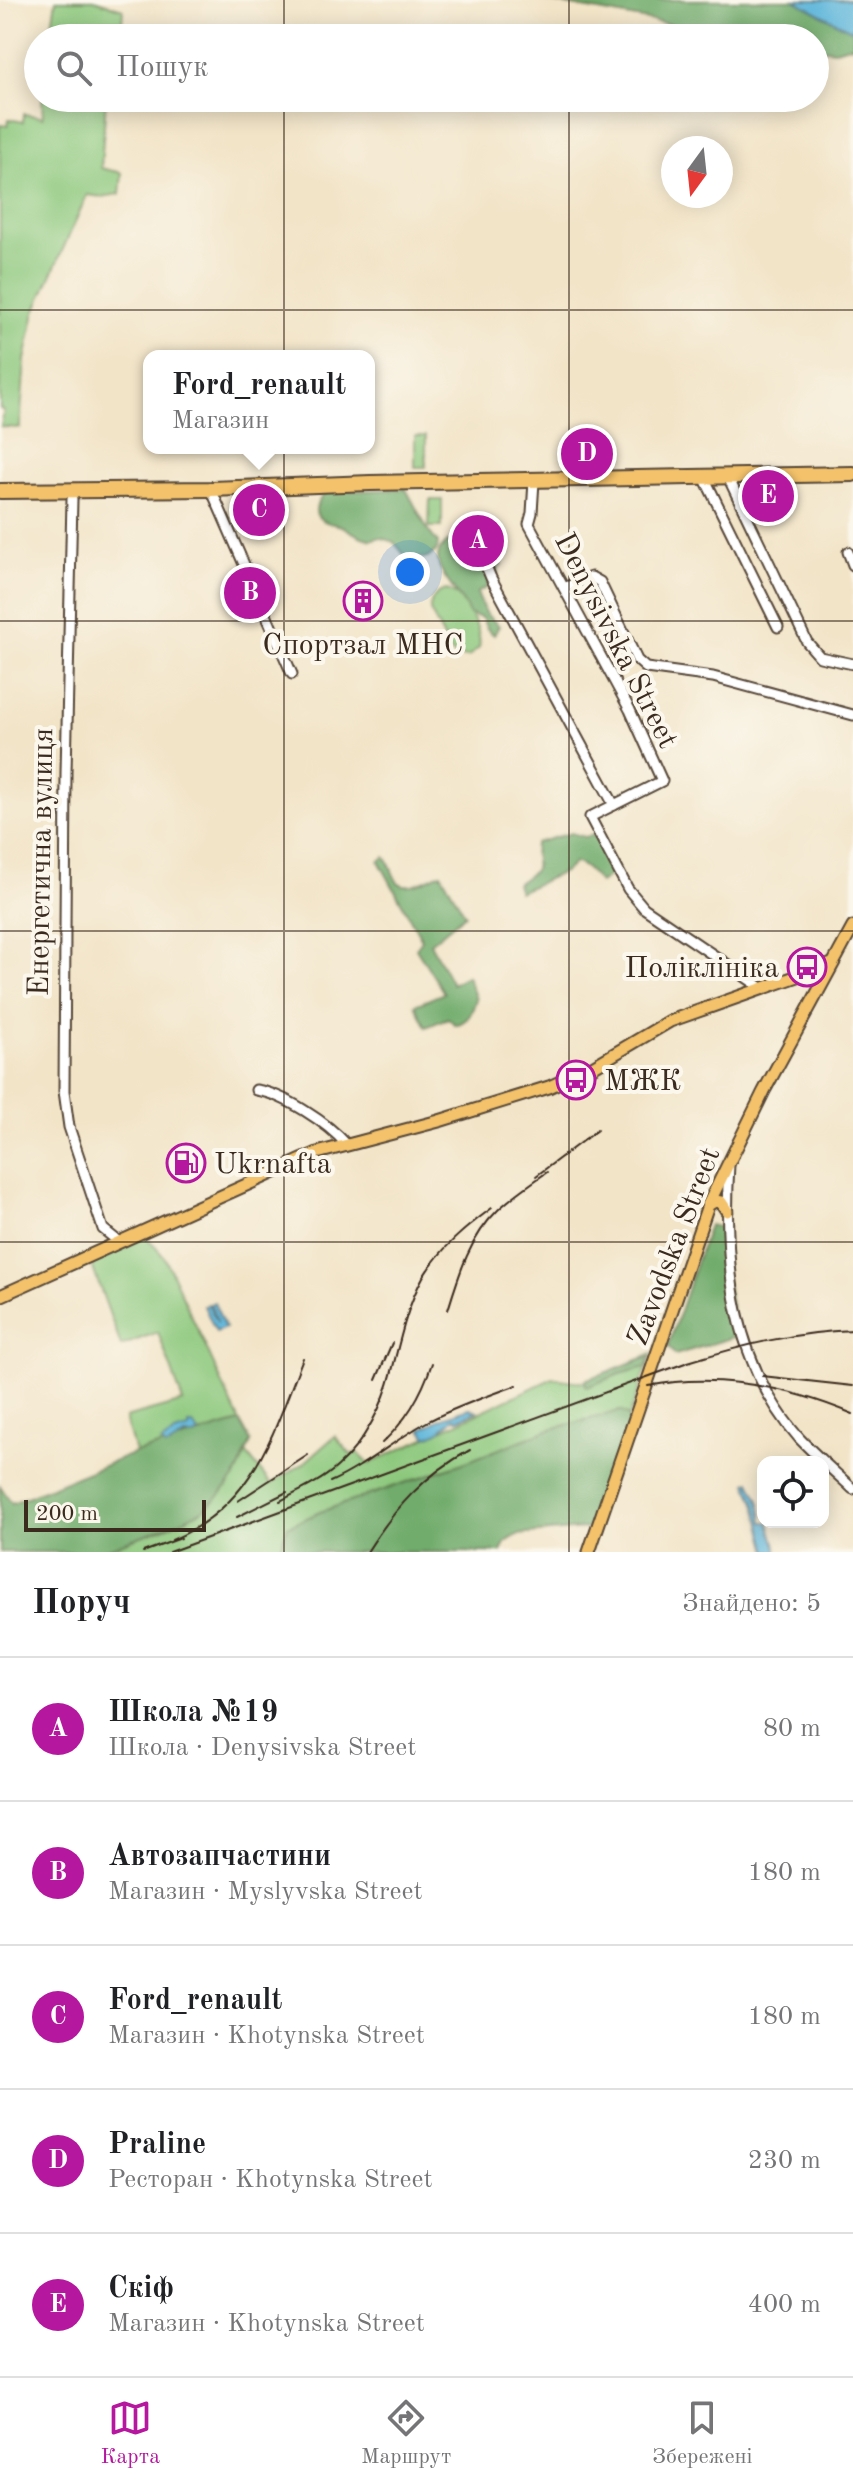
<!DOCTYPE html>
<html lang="uk">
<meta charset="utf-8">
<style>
body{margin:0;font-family:"Old Standard TT",serif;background:#f6f6f6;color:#202124}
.controls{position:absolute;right:24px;bottom:24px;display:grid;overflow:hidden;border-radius:16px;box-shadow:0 4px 20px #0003}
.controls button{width:72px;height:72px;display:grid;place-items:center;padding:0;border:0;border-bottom:2px solid #e0e0e0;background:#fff;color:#202124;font:40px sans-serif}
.compass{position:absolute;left:661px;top:136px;width:72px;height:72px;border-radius:50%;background:#fff;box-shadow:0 4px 20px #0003;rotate:195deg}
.scale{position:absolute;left:24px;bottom:20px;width:182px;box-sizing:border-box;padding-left:8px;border:4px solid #3b2a1e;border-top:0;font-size:22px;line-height:28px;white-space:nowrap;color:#3b2a1e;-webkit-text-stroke:6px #fbf7ec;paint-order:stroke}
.you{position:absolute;left:410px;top:572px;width:28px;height:28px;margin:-20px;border:6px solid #fff;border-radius:50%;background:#1a73e8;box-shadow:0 0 0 12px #1a73e833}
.badge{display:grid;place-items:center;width:52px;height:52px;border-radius:50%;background:#b5179e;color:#fff;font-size:26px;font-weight:700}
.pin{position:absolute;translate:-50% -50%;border:4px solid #fff;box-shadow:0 2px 8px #0006}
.popup{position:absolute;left:143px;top:350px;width:232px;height:104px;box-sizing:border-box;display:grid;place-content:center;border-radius:16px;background:#fff;filter:drop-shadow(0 2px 6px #0005);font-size:26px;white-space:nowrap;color:#757577}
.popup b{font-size:30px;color:#202124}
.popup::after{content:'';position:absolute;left:50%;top:100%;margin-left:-16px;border:16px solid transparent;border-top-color:#fff}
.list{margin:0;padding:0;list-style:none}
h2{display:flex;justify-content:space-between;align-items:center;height:104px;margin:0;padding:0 32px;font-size:34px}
h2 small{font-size:26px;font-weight:400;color:#757577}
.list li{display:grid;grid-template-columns:52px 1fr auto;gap:24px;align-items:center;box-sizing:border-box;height:144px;padding:0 32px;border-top:2px solid #e0e0e0}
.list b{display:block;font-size:30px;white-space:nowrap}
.list p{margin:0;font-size:26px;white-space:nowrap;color:#757577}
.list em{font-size:26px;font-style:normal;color:#757577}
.icon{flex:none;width:44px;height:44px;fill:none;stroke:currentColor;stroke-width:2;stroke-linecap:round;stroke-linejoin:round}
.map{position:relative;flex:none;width:853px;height:1552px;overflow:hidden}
.search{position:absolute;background:#fff;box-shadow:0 4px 20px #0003;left:24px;right:24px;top:24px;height:88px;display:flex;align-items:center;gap:20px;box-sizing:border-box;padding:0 28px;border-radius:44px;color:#757577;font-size:30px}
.sheet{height:824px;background:#fff}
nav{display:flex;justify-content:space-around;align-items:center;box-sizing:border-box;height:112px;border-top:2px solid #e0e0e0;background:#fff;font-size:22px;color:#757577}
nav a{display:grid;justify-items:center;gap:4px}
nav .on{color:#b5179e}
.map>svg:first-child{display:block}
.green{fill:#8cc87d;stroke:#64794e;stroke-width:2}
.forest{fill:#71ac6c;stroke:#566b45;stroke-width:2}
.water{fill:#5cb5da;stroke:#4c707c;stroke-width:2}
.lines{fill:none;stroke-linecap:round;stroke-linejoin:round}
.minor-casing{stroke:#564637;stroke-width:13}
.major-casing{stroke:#564637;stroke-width:15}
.highway-casing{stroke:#564637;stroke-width:18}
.minor{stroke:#fff;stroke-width:9}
.major{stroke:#f3c26a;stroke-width:11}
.highway{stroke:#f3c26a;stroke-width:14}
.rail{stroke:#3b2a1e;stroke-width:2}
.grid{fill:none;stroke:#3b2a1e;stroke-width:2;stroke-opacity:0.55}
.labels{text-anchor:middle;stroke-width:8;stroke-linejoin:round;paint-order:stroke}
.street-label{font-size:30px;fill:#3b2a1e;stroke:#fbf7ec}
.poi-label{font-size:30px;fill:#3b2a1e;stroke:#fbf7ec;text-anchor:start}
</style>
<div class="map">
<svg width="853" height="1552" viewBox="0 0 853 1552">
<rect width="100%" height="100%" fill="#fbf7ec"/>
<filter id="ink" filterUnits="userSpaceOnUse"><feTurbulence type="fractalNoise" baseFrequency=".0125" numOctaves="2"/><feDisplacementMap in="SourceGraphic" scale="16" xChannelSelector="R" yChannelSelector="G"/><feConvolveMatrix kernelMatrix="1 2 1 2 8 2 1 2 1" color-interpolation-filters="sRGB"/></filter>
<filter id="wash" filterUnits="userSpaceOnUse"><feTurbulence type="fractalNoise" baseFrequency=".006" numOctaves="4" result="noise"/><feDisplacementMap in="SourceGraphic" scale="32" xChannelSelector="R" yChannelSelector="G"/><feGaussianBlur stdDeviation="1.8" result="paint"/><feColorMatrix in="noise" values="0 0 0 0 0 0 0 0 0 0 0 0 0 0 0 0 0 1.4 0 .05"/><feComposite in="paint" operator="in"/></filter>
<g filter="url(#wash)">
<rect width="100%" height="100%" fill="#f2e4c7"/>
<g class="green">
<path d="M56 0H94L123 9 121 38H50Z"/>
<path d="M42 98H106L101 168 122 173 120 194 102 197 87 195 35 312 25 360 20 428 1 427 4 411 0 409V125L8 126 9 119 23 122 24 114 43 117Z"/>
<rect x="415" y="436" width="11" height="31"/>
<path d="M430 500H442V527H429Z"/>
<path d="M447 590C464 595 483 631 479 648L468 657 457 656 452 653 430 611C430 599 435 592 447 590Z"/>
<path d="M144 1234 165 1258 240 1422 135 1453 125 1418 183 1402 158 1332 121 1346 89 1257Z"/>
<path d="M652 1354 629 1416 620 1411 548 1430 466 1462 320 1512 288 1526 280 1546 219 1552H98L179 1522 235 1477 246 1453 271 1484 303 1464 335 1436 351 1455 357 1452 369 1464 553 1378 582 1382Z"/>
</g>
<g class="forest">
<path d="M540 0H794L853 31V45L835 50 815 48V38H743Z"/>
<path d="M406 489 429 532 438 543 437 550 428 558H407L393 541C388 541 385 538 381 538 377 537 373 540 369 539 360 538 349 530 342 526 336 524 329 524 324 521 309 514 318 498 328 492Z"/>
<path d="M453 539 454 544 465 552 474 549 477 552 476 558 487 564 490 561 487 547H497L502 565 499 567 497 578 489 581 487 587 477 593 485 613 499 626 494 635 487 629 482 618 469 614C460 589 415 559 453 539Z"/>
<path d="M571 833 585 837 594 835 619 874H611L600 883C593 876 584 863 574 863L566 871 519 892 516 884C547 863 531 872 535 843Z"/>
<path d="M385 857C391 864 392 874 397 881 407 893 430 877 441 873L465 914 430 943 452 984 467 976 476 999C472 1012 470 1020 456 1025L448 1018 426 1027 415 1005 444 993 416 948 422 940 379 861Z"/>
<path d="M709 1225 723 1228 726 1280 737 1336 675 1355 668 1346Z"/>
<path d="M650 1357 646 1367 620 1374 587 1387 585 1383 587 1379Z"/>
<path d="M620 1411 629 1416V1423L593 1528 517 1535 505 1543 501 1552H219L280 1546 288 1526 320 1512 466 1462 548 1430Z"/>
<path d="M240 1422 251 1442 235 1477 220 1495 203 1510 179 1522 98 1552H0V1486L12 1503 135 1453Z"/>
</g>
<g class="water">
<path d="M794 0H853V31Z"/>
<path d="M214 1302 225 1328 216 1332 204 1306 208 1304 218 1323 210 1304Z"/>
<path d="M470 1408 477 1411 459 1419 454 1418 439 1432 427 1437 421 1429C439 1420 449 1414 470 1408Z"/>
<path d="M189 1425H193L199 1433 193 1437 185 1436 166 1448 161 1443 175 1433 189 1429Z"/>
<path d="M750 1481C757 1496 763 1505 763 1522H769L778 1552H768L757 1508 747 1483Z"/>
</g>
</g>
<g filter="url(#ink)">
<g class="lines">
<g class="minor-casing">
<g id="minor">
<path d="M704 477 778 627"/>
<path d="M728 477 807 642 820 657 853 664"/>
<path d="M534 481 532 513 529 524 630 710 662 781 590 817 628 889 644 908 762 988"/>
<path d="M211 489 292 674"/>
<path d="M72 499 66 773 64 1091 69 1127 103 1229 119 1242"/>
<path d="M475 540 491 578 614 805"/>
<path d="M848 552 853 565"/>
<path d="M564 588 591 577 600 582 637 660 646 668 713 677 853 715"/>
<path d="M256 1090C284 1094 328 1123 347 1145"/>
<path d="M729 1164C723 1262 732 1361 799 1438 816 1456 835 1472 853 1489"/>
</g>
</g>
<g class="major-casing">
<g id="major">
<path d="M708 1205 715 1201 721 1202 727 1211"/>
<path d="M0 1296 317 1153 439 1121 549 1087 589 1069 670 1021 832 964"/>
<path d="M589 1552 708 1205 764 1091 853 927"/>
</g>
</g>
<g class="highway-casing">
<path id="highway" d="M0 491 211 489 370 483 853 474"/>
</g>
<use href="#minor" class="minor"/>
<use href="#major" class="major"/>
<use href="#highway" class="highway"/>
<g class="rail">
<path d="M536 1176 597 1130"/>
<path d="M448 1310C459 1274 470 1237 498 1210 512 1196 531 1184 547 1172"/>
<path d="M762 1376 853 1386"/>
<path d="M376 1380 392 1343"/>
<path d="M648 1386C718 1372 788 1387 853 1414"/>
<path d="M382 1443C406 1421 422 1394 432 1363"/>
<path d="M330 1482C364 1467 392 1442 425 1423 454 1407 486 1397 517 1385"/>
<path d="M238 1501 308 1455"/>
<path d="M280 1501C300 1491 322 1481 338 1466 364 1443 384 1404 392 1371 400 1340 407 1306 423 1277 441 1248 465 1228 492 1208"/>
<path d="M237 1517 287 1492"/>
<path d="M172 1540C255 1504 272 1435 303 1358"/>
<path d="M143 1552 181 1538"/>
<path d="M169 1552 688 1362C743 1345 796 1332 853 1330"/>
<path d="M367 1552C395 1508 424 1475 470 1450"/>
</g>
</g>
</g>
<path class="grid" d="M284 0V38M569 0V38M284 98V1552M569 98V1552M0 310H853M0 621H853M0 931H853M0 1242H853"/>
<defs>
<g id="building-ring" transform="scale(2)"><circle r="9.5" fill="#fbf7ec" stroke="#b5179e" stroke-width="1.5"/><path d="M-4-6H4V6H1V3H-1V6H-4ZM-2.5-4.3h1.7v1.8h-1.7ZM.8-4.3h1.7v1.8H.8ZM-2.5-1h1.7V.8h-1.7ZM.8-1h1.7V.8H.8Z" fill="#b5179e"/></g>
<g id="bus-ring" transform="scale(2)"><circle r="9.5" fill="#fbf7ec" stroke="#b5179e" stroke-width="1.5"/><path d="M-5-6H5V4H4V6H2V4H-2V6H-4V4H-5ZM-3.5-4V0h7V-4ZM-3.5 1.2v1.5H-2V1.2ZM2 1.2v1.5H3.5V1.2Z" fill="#b5179e"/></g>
<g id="fuel-ring" transform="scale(2)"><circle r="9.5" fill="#fbf7ec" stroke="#b5179e" stroke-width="1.5"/><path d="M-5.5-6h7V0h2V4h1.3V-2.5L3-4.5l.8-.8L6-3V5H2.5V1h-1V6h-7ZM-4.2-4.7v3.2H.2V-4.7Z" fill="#b5179e"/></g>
</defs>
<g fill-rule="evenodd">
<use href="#building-ring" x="363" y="601"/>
<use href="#bus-ring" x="807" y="967"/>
<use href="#bus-ring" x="576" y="1080"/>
<use href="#fuel-ring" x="186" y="1163"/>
</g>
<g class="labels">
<g class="street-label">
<text transform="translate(617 640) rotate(63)" y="10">Denysivska Street</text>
<text transform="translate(40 862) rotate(-89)" y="10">Енергетична вулиця</text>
<text transform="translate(673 1246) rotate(-69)" y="10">Zavodska Street</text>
</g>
<g class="poi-label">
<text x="363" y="654" text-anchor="middle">Спортзал МНС</text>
<text x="779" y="977" text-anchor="end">Поліклініка</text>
<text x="604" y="1090">МЖК</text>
<text x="214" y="1173">Ukrnafta</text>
</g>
</g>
</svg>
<div class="controls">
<button><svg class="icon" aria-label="locate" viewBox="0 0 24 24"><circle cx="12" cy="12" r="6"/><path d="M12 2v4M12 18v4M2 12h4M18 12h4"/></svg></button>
</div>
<svg class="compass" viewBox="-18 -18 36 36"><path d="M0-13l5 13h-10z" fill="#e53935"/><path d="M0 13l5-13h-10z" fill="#757577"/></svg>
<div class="scale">200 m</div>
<div class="you"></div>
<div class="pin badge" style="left:478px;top:541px">A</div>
<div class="pin badge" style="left:250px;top:593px">B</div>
<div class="pin badge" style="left:259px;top:510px">C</div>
<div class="popup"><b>Ford_renault</b>Магазин</div>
<div class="pin badge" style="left:587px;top:454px">D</div>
<div class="pin badge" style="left:768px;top:496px">E</div>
<div class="search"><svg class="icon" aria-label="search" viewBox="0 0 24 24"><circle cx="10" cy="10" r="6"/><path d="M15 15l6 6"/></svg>Пошук</div>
</div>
<section class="sheet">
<h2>Поруч<small>Знайдено: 5</small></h2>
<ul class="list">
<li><span class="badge">A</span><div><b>Школа №19</b><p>Школа · Denysivska Street</p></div><em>80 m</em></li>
<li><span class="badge">B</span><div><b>Автозапчастини</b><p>Магазин · Myslyvska Street</p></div><em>180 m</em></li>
<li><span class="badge">C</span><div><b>Ford_renault</b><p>Магазин · Khotynska Street</p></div><em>180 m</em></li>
<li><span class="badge">D</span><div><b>Praline</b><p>Ресторан · Khotynska Street</p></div><em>230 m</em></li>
<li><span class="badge">E</span><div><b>Скіф</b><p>Магазин · Khotynska Street</p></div><em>400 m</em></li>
</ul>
</section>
<nav>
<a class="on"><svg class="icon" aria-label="map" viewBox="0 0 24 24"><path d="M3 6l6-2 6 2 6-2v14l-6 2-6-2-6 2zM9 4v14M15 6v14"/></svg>Карта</a>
<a><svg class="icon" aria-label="directions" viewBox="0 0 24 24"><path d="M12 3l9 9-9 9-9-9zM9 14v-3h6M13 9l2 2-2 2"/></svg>Маршрут</a>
<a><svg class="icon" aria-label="saved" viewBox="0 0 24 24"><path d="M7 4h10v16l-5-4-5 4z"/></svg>Збережені</a>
</nav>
